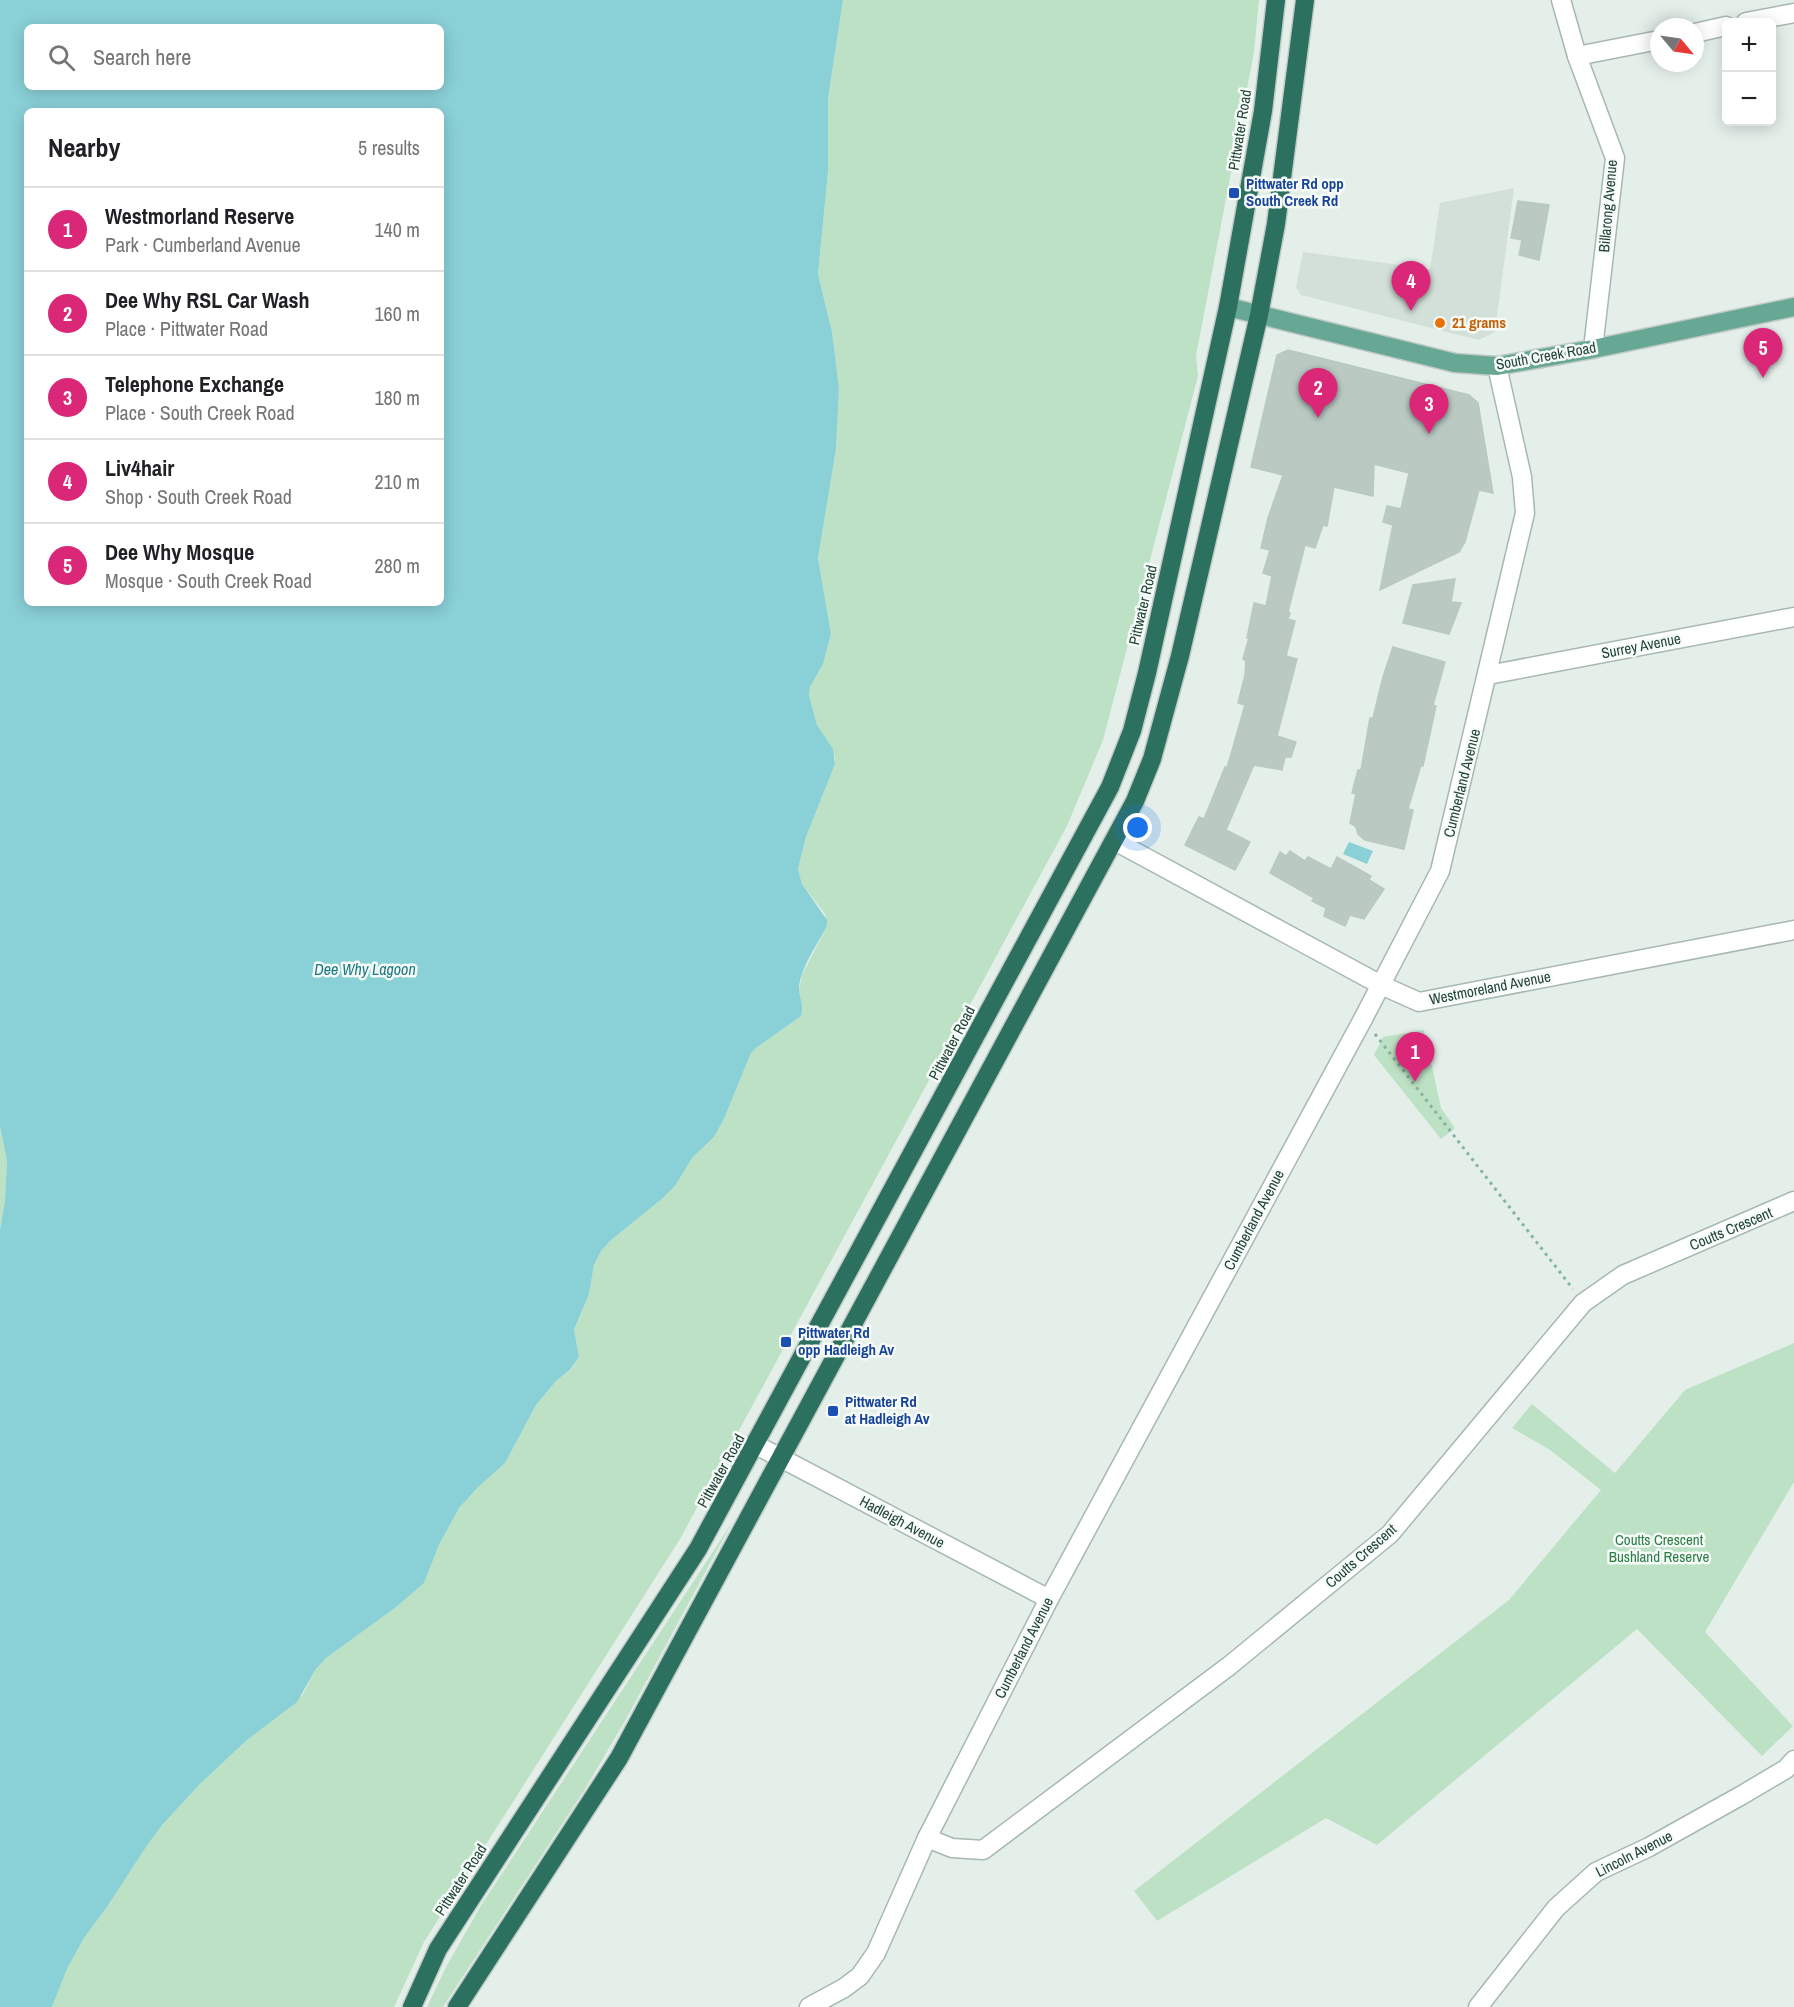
<!DOCTYPE html>
<meta charset="utf-8">
<style>
body{margin:0;font-family:"Archivo Narrow",sans-serif;background:#f6f6f6;color:#202124}
.controls{position:absolute;right:18px;top:18px;display:grid;overflow:hidden;border-radius:9px;box-shadow:0 3px 15px #0003}
.controls button{width:54px;height:54px;display:grid;place-items:center;padding:0;border:0;border-bottom:2px solid #e0e0e0;background:#fff;color:#202124;font:30px sans-serif}
.compass{position:absolute;left:1650px;top:18px;width:54px;height:54px;border-radius:50%;background:#fff;box-shadow:0 3px 15px #0003;rotate:119deg}
.you{position:absolute;left:1138px;top:828px;width:21px;height:21px;margin:-15px;border:4px solid #fff;border-radius:50%;background:#1a73e8;box-shadow:0 0 0 9px #1a73e833}
.badge{display:grid;place-items:center;width:39px;height:39px;border-radius:50%;background:#db2777;color:#fff;font-size:20px;font-weight:700}
.pin{position:absolute;translate:-50% -50px;filter:drop-shadow(0 2px 3px #0008)}
.pin::after{content:'';position:absolute;top:32px;width:21px;height:18px;background:inherit;clip-path:polygon(0 0,100% 0,50% 100%)}
.list{margin:0;padding:0;list-style:none}
h2{display:flex;justify-content:space-between;align-items:center;height:78px;margin:0;padding:0 24px;font-size:26px}
h2 small{font-size:20px;font-weight:400;color:#757577}
.list li{display:grid;grid-template-columns:39px 1fr auto;gap:18px;align-items:center;box-sizing:border-box;height:84px;padding:0 24px;border-top:2px solid #e0e0e0}
.list b{display:block;font-size:22px;white-space:nowrap}
.list p{margin:0;font-size:20px;white-space:nowrap;color:#757577}
.list em{font-size:20px;font-style:normal;color:#757577}
.icon{flex:none;width:33px;height:33px;fill:none;stroke:currentColor;stroke-width:2;stroke-linecap:round;stroke-linejoin:round}
.map{position:relative;flex:none;width:1794px;height:2007px;overflow:hidden}
.search{position:absolute;background:#fff;box-shadow:0 3px 15px #0003;left:24px;top:24px;width:420px;height:66px;display:flex;align-items:center;gap:15px;box-sizing:border-box;padding:0 21px;border-radius:9px;color:#757577;font-size:22px}
.panel{position:absolute;background:#fff;box-shadow:0 3px 15px #0003;left:24px;top:108px;width:420px;height:498px;border-radius:9px}
.map>svg:first-child{display:block}
.built{fill:#d3dfd9}
.green{fill:#bde1c4}
.water{fill:#8ad0d7;fill-rule:evenodd}
.building{fill:#bacac3;stroke:#b7c9c1;stroke-width:1.5}
.lines{fill:none;stroke-linecap:round;stroke-linejoin:round}
.minor-casing{stroke:#a7b8b1;stroke-width:21}
.major-casing{stroke:#c1cac7;stroke-width:21}
.highway-casing{stroke:#c1cac7;stroke-width:21}
.path{stroke:#83b5a2;stroke-width:3;stroke-dasharray:3 4.5;stroke-linecap:butt}
.minor{stroke:#fff;stroke-width:18}
.major{stroke:#66a893;stroke-width:18}
.highway{stroke:#2c715f;stroke-width:18}
.transit-dot{fill:#1a4fb4;stroke:#f6fbf8;stroke-width:2}
.food-dot{fill:#e8710a;stroke:#f6fbf8;stroke-width:2}
.labels{text-anchor:middle;stroke-width:5;stroke-linejoin:round;paint-order:stroke}
.street-label{font-size:15px;fill:#224338;stroke:#f6fbf8}
.transit-label{font-size:15px;font-weight:bold;fill:#164399;stroke:#f6fbf8;text-anchor:start}
.food-label{font-size:15px;font-weight:bold;fill:#c56008;stroke:#f6fbf8;text-anchor:start}
.park-label{font-size:15px;fill:#297d45;stroke:#f6fbf8}
.water-label{font-size:16px;font-style:italic;fill:#177884;stroke:#f6fbf8}
</style>
<div class="map">
<svg width="1794" height="2007" viewBox="0 0 1794 2007">
<rect width="100%" height="100%" fill="#e5efea"/>
<path class="built" d="M1514 188 1495 332 1479 340 1301 295 1296 287 1303 252 1430 269 1440 203Z"/>
<g class="green">
<path d="M843 0H1259L1254 52 1196 356 1198 376 1103 740 1067 826 680 1539 424 1942 394 2007H52L67 1969 84 1938 107 1907 148 1844 163 1824 200 1784 247 1740 289 1708 303 1694 316 1669 326 1658 395 1608 424 1583 439 1545 459 1508 477 1487 505 1463 536 1405 556 1381 571 1370 579 1357 574 1331 589 1294 594 1265 601 1251 610 1241 663 1198 675 1186 692 1158 714 1137 724 1119 751 1053 756 1048 801 1016 803 1010 799 990 802 975 827 926 825 914 802 884 798 869 806 837 835 764V757L817 725 809 695 810 687 823 664 831 634 818 558 836 449 839 388 832 332 818 274 828 172V99Z"/>
<path d="M1424 1030 1441 1108 1455 1128 1441 1139 1374 1055 1383 1037Z"/>
<path d="M0 1126 7 1161 5 1200 0 1230Z"/>
<path d="M1794 1343V1482L1705 1632 1793 1726 1762 1756 1637 1629 1377 1845 1326 1818 1157 1921 1134 1891 1509 1600 1601 1490 1550 1450 1512 1428 1532 1404 1615 1473 1685 1390Z"/>
<path d="M733 1521 625 1721 585 1789 443 2007H427L445 1969 480 1907Z"/>
</g>
<g class="water">
<path d="M0 0H843L828 99V172L818 274 832 332 839 388 836 449 818 558 831 634 823 664 810 687 809 695 817 725 833 749 835 764 806 837 798 869 802 884 827 920V926C817 945 801 967 799 988 799 998 805 1006 801 1016L756 1048 751 1053 724 1119 714 1137 692 1158 675 1186 663 1198 610 1241 601 1251 594 1265 589 1294 574 1330 579 1357 570 1370 556 1381 536 1405 505 1463 478 1487 459 1508 439 1545 424 1583 395 1608 326 1658 316 1669 297 1702 247 1740 200 1784 163 1824 148 1844 107 1907 84 1938 67 1969 52 2007H0V1230L5 1200 7 1161 0 1126ZM27 27H441V87H27ZM27 111H441V603H27Z"/>
<path d="M1349 842 1373 851 1367 864 1343 854Z"/>
</g>
<g class="building">
<path d="M1518 201 1549 205 1539 260 1519 255 1522 240 1511 238Z"/>
<path d="M1288 350 1469 395 1478 403 1493 493 1479 490 1465 542 1459 552 1380 590 1393 525 1383 522 1387 506 1401 509 1409 473 1374 464 1373 496 1334 487 1327 526 1323 525 1315 548 1305 545 1288 612 1290 613 1288 619 1295 621 1286 656 1297 659 1277 736 1296 742 1291 757H1285L1282 770 1254 765 1253 767 1226 830 1250 842 1235 870 1185 845 1199 817 1204 819 1225 767 1227 768 1245 705 1238 703 1245 675 1246 661 1243 659 1249 638H1247L1254 603 1266 606 1272 576 1263 573 1270 550 1261 548 1268 518 1283 475 1251 467 1277 355Z"/>
<path d="M1455 579 1451 602 1461 603 1449 634 1403 623 1413 585Z"/>
<path d="M1393 647 1445 662 1433 705 1436 706 1423 766 1421 765 1408 809 1413 810 1404 849 1365 840 1358 834 1356 827 1350 823 1356 794 1352 793 1358 770H1361L1370 718H1373L1383 677Z"/>
<path d="M1290 851 1305 861 1308 857 1331 869 1337 857 1371 876 1369 880 1384 889 1364 919 1350 915 1345 926 1324 916 1326 908 1312 901 1314 898 1270 873 1280 852 1286 856Z"/>
</g>
<g class="lines">
<g class="minor-casing">
<g id="minor">
<path d="M1561 0 1577 56 1615 158 1593 349"/>
<path d="M1746 22 1794 13"/>
<path d="M1695 33 1726 26"/>
<path d="M1577 56 1659 40"/>
<path d="M1488 675 1794 617"/>
<path d="M1115 841 1381 985 1419 1002 1794 930"/>
<path d="M756 1445 1049 1599"/>
<path d="M927 1838 952 1848 983 1850 1229 1666 1390 1534 1583 1303 1623 1275 1794 1201"/>
<path d="M809 2007 844 1988 860 1976 876 1953 927 1838 1049 1599 1363 1019 1440 871 1525 513 1522 477 1497 366"/>
<path d="M1478 2007 1556 1908 1596 1872 1649 1847 1742 1795 1786 1769 1794 1760"/>
</g>
</g>
<g class="major-casing">
<path id="major" d="M1228 307 1455 363 1497 366 1593 349 1794 307"/>
</g>
<g class="highway-casing">
<g id="highway">
<path d="M412 2007 438 1949 698 1549 1110 787 1132 731 1147 673 1228 307 1263 111 1276 0"/>
<path d="M457 2007 619 1758 1135 801 1152 759 1180 656 1259 315 1276 224 1305 0"/>
</g>
</g>
<path class="path" d="M1375 1034 1573 1289"/>
<use href="#minor" class="minor"/>
<use href="#major" class="major"/>
<use href="#highway" class="highway"/>
</g>
<g class="transit-dot">
<rect x="1228" y="187" width="12" height="12" rx="3"/>
<rect x="780" y="1336" width="12" height="12" rx="3"/>
<rect x="827" y="1405" width="12" height="12" rx="3"/>
</g>
<circle class="food-dot" cx="1440" cy="323" r="6"/>
<g class="labels">
<g class="street-label">
<text transform="translate(1240 130) rotate(-81)" y="5">Pittwater Road</text>
<text transform="translate(1608 206) rotate(-85)" y="5">Billarong Avenue</text>
<text transform="translate(1546 356) rotate(-10)" y="5">South Creek Road</text>
<text transform="translate(1143 605) rotate(-77)" y="5">Pittwater Road</text>
<text transform="translate(1641 646) rotate(-11)" y="5">Surrey Avenue</text>
<text transform="translate(1462 783) rotate(-76)" y="5">Cumberland Avenue</text>
<text transform="translate(1490 988) rotate(-11)" y="5">Westmoreland Avenue</text>
<text transform="translate(952 1043) rotate(-62)" y="5">Pittwater Road</text>
<text transform="translate(1254 1220) rotate(-62)" y="5">Cumberland Avenue</text>
<text transform="translate(1731 1229) rotate(-23)" y="5">Coutts Crescent</text>
<text transform="translate(721 1471) rotate(-61)" y="5">Pittwater Road</text>
<text transform="translate(902 1522) rotate(28)" y="5">Hadleigh Avenue</text>
<text transform="translate(1361 1556) rotate(-41)" y="5">Coutts Crescent</text>
<text transform="translate(1024 1648) rotate(-63)" y="5">Cumberland Avenue</text>
<text transform="translate(1634 1854) rotate(-27)" y="5">Lincoln Avenue</text>
<text transform="translate(461 1880) rotate(-57)" y="5">Pittwater Road</text>
</g>
<g class="transit-label">
<text x="1246" y="189">Pittwater Rd opp<tspan x="1246" dy="17">South Creek Rd</tspan></text>
<text x="798" y="1338">Pittwater Rd<tspan x="798" dy="17">opp Hadleigh Av</tspan></text>
<text x="845" y="1407">Pittwater Rd<tspan x="845" dy="17">at Hadleigh Av</tspan></text>
</g>
<g class="food-label">
<text x="1452" y="328">21 grams</text>
</g>
<g class="park-label">
<text x="1659" y="1545">Coutts Crescent<tspan x="1659" dy="17">Bushland Reserve</tspan></text>
</g>
<g class="water-label">
<text x="365" y="975">Dee Why Lagoon</text>
</g>
</g>
</svg>
<div class="controls">
<button>+</button>
<button>−</button>
</div>
<svg class="compass" viewBox="-18 -18 36 36"><path d="M0-13l5 13h-10z" fill="#e53935"/><path d="M0 13l5-13h-10z" fill="#757577"/></svg>
<div class="you"></div>
<div class="pin badge" style="left:1415px;top:1082px">1</div>
<div class="pin badge" style="left:1318px;top:418px">2</div>
<div class="pin badge" style="left:1429px;top:434px">3</div>
<div class="pin badge" style="left:1411px;top:311px">4</div>
<div class="pin badge" style="left:1763px;top:378px">5</div>
<div class="search"><svg class="icon" aria-label="search" viewBox="0 0 24 24"><circle cx="10" cy="10" r="6"/><path d="M15 15l6 6"/></svg>Search here</div>
<section class="panel">
<h2>Nearby<small>5 results</small></h2>
<ul class="list">
<li><span class="badge">1</span><div><b>Westmorland Reserve</b><p>Park · Cumberland Avenue</p></div><em>140 m</em></li>
<li><span class="badge">2</span><div><b>Dee Why RSL Car Wash</b><p>Place · Pittwater Road</p></div><em>160 m</em></li>
<li><span class="badge">3</span><div><b>Telephone Exchange</b><p>Place · South Creek Road</p></div><em>180 m</em></li>
<li><span class="badge">4</span><div><b>Liv4hair</b><p>Shop · South Creek Road</p></div><em>210 m</em></li>
<li><span class="badge">5</span><div><b>Dee Why Mosque</b><p>Mosque · South Creek Road</p></div><em>280 m</em></li>
</ul>
</section>
</div>
